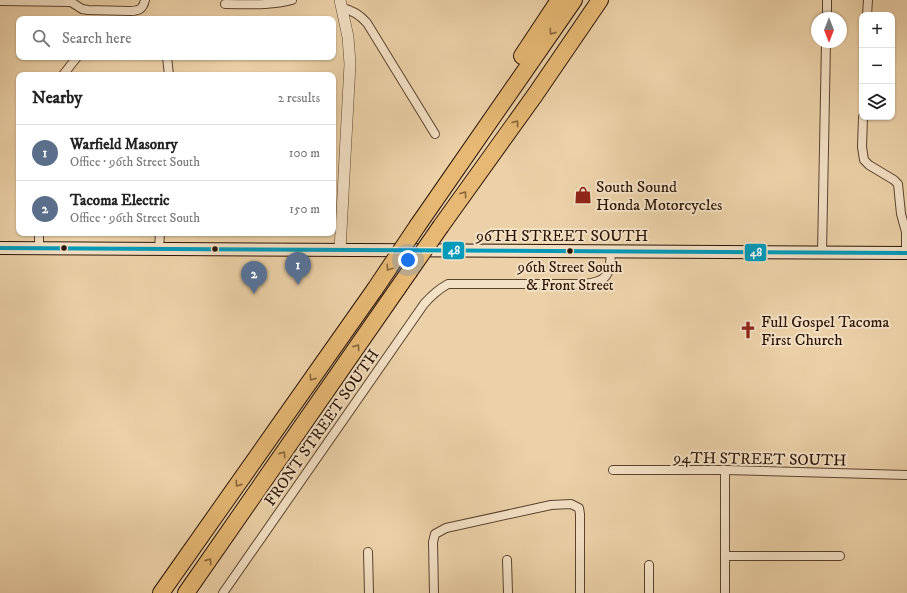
<!DOCTYPE html>
<meta charset="utf-8">
<style>
body{margin:0;font-family:"IM FELL DW Pica",serif;background:#f2f2f2;color:#222}
.controls{position:absolute;right:12px;top:12px;display:grid;overflow:hidden;border-radius:8px;box-shadow:0 1px 3px #0004}
.controls button{width:36px;height:36px;display:grid;place-items:center;padding:0;border:0;border-bottom:1px solid #e0e0e0;background:#fff;color:#222;font:20px sans-serif}
.compass{position:absolute;left:811px;top:12px;width:36px;height:36px;border-radius:50%;background:#fff;box-shadow:0 1px 3px #0004;rotate:180deg}
.you{position:absolute;left:408px;top:260px;width:14px;height:14px;margin:-10px;border:3px solid #fff;border-radius:50%;background:#1a73e8;box-shadow:0 0 0 6px #1a73e833}
.badge{display:grid;place-items:center;width:26px;height:26px;border-radius:50%;background:#8f2418;color:#fff;font-size:13px;font-weight:700}
.pin{position:absolute;translate:-50% -33px;filter:drop-shadow(0 1px 2px #0008)}
.pin::after{content:'';position:absolute;top:21px;width:14px;height:12px;background:inherit;clip-path:polygon(0 0,100% 0,50% 100%)}
.list{margin:0;padding:0;list-style:none}
h2{display:flex;justify-content:space-between;align-items:center;height:52px;margin:0;padding:0 16px;font-size:17px}
h2 small{font-size:13px;font-weight:400;color:#767676}
.list li{display:grid;grid-template-columns:26px 1fr auto;gap:12px;align-items:center;box-sizing:border-box;height:56px;padding:0 16px;border-top:1px solid #e0e0e0}
.list b{display:block;font-size:15px;white-space:nowrap}
.list p{margin:0;font-size:13px;white-space:nowrap;color:#767676}
.list em{font-size:13px;font-style:normal;color:#767676}
.icon{flex:none;width:22px;height:22px;fill:none;stroke:currentColor;stroke-width:2;stroke-linecap:round;stroke-linejoin:round}
.map{position:relative;flex:none;width:907px;height:593px;overflow:hidden}
.search{position:absolute;background:#fff;box-shadow:0 1px 3px #0004;left:16px;top:16px;width:320px;height:44px;display:flex;align-items:center;gap:10px;box-sizing:border-box;padding:0 14px;border-radius:8px;color:#767676;font-size:15px}
.panel{position:absolute;background:#fff;box-shadow:0 1px 3px #0004;left:16px;top:72px;width:320px;height:164px;border-radius:8px}
.map>svg:first-child{display:block}
.lines{fill:none;stroke-linecap:round;stroke-linejoin:round}
.minor-casing{stroke:#5a432e;stroke-width:10}
.tertiary-casing{stroke:#5a432e;stroke-width:12}
.secondary-casing{stroke:#2a1405;stroke-width:14}
.motorway-casing{stroke:#2a1405;stroke-width:18}
.minor{stroke:#f3e1c6;stroke-width:8}
.tertiary{stroke:#f3e1c6;stroke-width:11}
.secondary{stroke:#f3e1c6;stroke-width:12}
.motorway{stroke:#e6b874;stroke-width:16}
.motorway-bridge-casing{stroke:#2a1405;stroke-width:18;stroke-linecap:butt}
.motorway-bridge{stroke:#e6b874;stroke-width:16}
.bus-1-casing{stroke:#f3e1c6;stroke-width:7}
.bus-1{stroke:#049aba;stroke-width:4}
.oneway{stroke:#88663c}
.bus-dot{fill:#2a1405;stroke:#f3e1c6;stroke-width:1.5}
.labels{text-anchor:middle;stroke-width:4;stroke-linejoin:round;paint-order:stroke}
.bus-label{font-size:15px;fill:#2a1405;stroke:#f3e1c6}
.poi-label{font-size:16px;fill:#2a1405;stroke:#f3e1c6;text-anchor:start}
.street-label{font-size:16px;fill:#2a1405;stroke:#f3e1c6}
.line-badge{stroke:#f3e1c6;stroke-width:1.5}
.badge-label{font-size:11px;text-anchor:middle;font-weight:bold;fill:#fff}
</style>
<div class="map">
<svg width="907" height="593" viewBox="0 0 907 593">
<rect width="100%" height="100%" fill="#ecd1a8"/>
<filter id="stains"><feTurbulence type="fractalNoise" baseFrequency=".005" numOctaves="4"/><feColorMatrix values="0 0 0 0 .2 0 0 0 0 .09 0 0 0 0 .02 0 0 0 .5 -.17"/></filter>
<radialGradient id="worn" r=".72"><stop offset=".6" stop-color="#630" stop-opacity="0"/><stop offset="1" stop-color="#630" stop-opacity=".3"/></radialGradient>
<g class="lines">
<g class="minor-casing">
<g id="minor">
<path d="M0 1 71 2 82 9 88 10 130 11C139 11 143 9 145 0"/>
<path d="M225 4C247 4 270 6 292 0"/>
<path d="M342 8C352 10 360 15 367 23L435 134"/>
<path d="M867 15 868 0"/>
<path d="M827 18V0"/>
<path d="M167 57 169 75"/>
<path d="M63 75 77 57"/>
<path d="M863 117 862 147 864 160 869 165 894 180 898 184 901 214 906 232V253"/>
<path d="M39 248V233"/>
<path d="M159 248 160 233"/>
<path d="M822 253 826 42"/>
<path d="M613 470H725L907 475"/>
<path d="M725 470V593"/>
<path d="M368 552 369 593"/>
<path d="M725 556H840"/>
<path d="M507 560 508 593"/>
<path d="M223 593 424 304C431 296 439 289 448 284H583C608 282 610 275 611 251"/>
<path d="M434 593 433 542 435 534 446 528 551 505 571 504 579 508 580 514V593"/>
<path d="M649 593V565"/>
</g>
</g>
<g class="tertiary-casing">
<path id="tertiary" d="M340 0 348 37 350 64 340 250"/>
</g>
<g class="secondary-casing">
<path id="secondary" d="M0 248 907 253"/>
</g>
<g class="motorway-casing">
<g id="motorway">
<path d="M522 56 559 0"/>
<path d="M418 225 574 0"/>
<path d="M441 226 535 95 600 0"/>
<path d="M161 593 375 289"/>
<path d="M186 593 409 272"/>
</g>
</g>
<use href="#minor" class="minor"/>
<use href="#tertiary" class="tertiary"/>
<use href="#secondary" class="secondary"/>
<use href="#motorway" class="motorway"/>
<g class="motorway-bridge-casing">
<g id="motorway-bridge">
<path d="M409 272 441 226"/>
<path d="M375 289 418 225"/>
</g>
</g>
<use href="#motorway-bridge" class="motorway-bridge"/>
<g class="bus-1-casing">
<path id="bus-1" d="M0 248 907 253"/>
</g>
<use href="#bus-1" class="bus-1"/>
</g>
<defs><path id="oneway-chevron" d="M-2-3.5L2.5 0L-2 3.5" fill="none" stroke-width="1.6" stroke-linecap="round" stroke-linejoin="round"/></defs>
<g class="oneway">
<use href="#oneway-chevron" transform="translate(552 32) rotate(125)"/>
<use href="#oneway-chevron" transform="translate(516 123) rotate(-54)"/>
<use href="#oneway-chevron" transform="translate(464 194) rotate(-54)"/>
<use href="#oneway-chevron" transform="translate(389 268) rotate(124)"/>
<use href="#oneway-chevron" transform="translate(357 347) rotate(-55)"/>
<use href="#oneway-chevron" transform="translate(312 378) rotate(125)"/>
<use href="#oneway-chevron" transform="translate(283 454) rotate(-55)"/>
<use href="#oneway-chevron" transform="translate(238 484) rotate(125)"/>
<use href="#oneway-chevron" transform="translate(209 561) rotate(-55)"/>
</g>
<defs>
<g id="shop-bare" transform="scale(1.38)"><path d="M-5-2.5h2.3a2.7 3.5 0 0 1 5.4 0H5L5.5 6h-11ZM-1.5-2.5h3a1.5 2.3 0 0 0-3 0Z" fill="#8f2418" stroke="#f3e1c6" stroke-width="2.5" paint-order="stroke"/></g>
<g id="church-bare" transform="scale(1.38)"><path d="M-1.2-6h2.4v3.5h3.3v2.4h-3.3V6h-2.4V-.1h-3.3v-2.4h3.3Z" fill="#8f2418" stroke="#f3e1c6" stroke-width="2.5" paint-order="stroke"/></g>
</defs>
<g fill-rule="evenodd">
<use href="#shop-bare" x="583" y="195"/>
<use href="#church-bare" x="748" y="330"/>
</g>
<g class="bus-dot">
<circle cx="64" cy="248" r="3.5"/>
<circle cx="215" cy="249" r="3.5"/>
<circle cx="570" cy="251" r="3.5"/>
</g>
<g class="labels">
<g class="bus-label">
<text x="570" y="272">96th Street South<tspan x="570" dy="18">&amp; Front Street</tspan></text>
</g>
<g class="poi-label">
<text x="596" y="192">South Sound<tspan x="596" dy="18">Honda Motorcycles</tspan></text>
<text x="761" y="327">Full Gospel Tacoma<tspan x="761" dy="18">First Church</tspan></text>
</g>
<g class="street-label">
<text x="562" y="241">96TH STREET SOUTH</text>
<text transform="translate(321 427) rotate(-55)" y="6">FRONT STREET SOUTH</text>
<text transform="translate(760 458) rotate(1)" y="6">94TH STREET SOUTH</text>
</g>
</g>
<g class="line-badge">
<rect x="442" y="241" width="23" height="19" rx="4" fill="#049aba"/>
<rect x="744" y="243" width="23" height="19" rx="4" fill="#049aba"/>
</g>
<g class="badge-label">
<text x="454" y="254">48</text>
<text x="756" y="256">48</text>
</g>
<rect width="100%" height="100%" filter="url(#stains)"/>
<rect width="100%" height="100%" fill="url(#worn)"/>
</svg>
<div class="controls">
<button>+</button>
<button>−</button>
<button><svg class="icon" aria-label="layers" viewBox="0 0 24 24"><path d="M12 4l9 5-9 5-9-5zM3 14l9 5 9-5"/></svg></button>
</div>
<svg class="compass" viewBox="-18 -18 36 36"><path d="M0-13l5 13h-10z" fill="#e53935"/><path d="M0 13l5-13h-10z" fill="#767676"/></svg>
<div class="you"></div>
<div class="pin badge" style="left:298px;top:285px;background:#5c6f8a">1</div>
<div class="pin badge" style="left:254px;top:294px;background:#5c6f8a">2</div>
<div class="search"><svg class="icon" aria-label="search" viewBox="0 0 24 24"><circle cx="10" cy="10" r="6"/><path d="M15 15l6 6"/></svg>Search here</div>
<section class="panel">
<h2>Nearby<small>2 results</small></h2>
<ul class="list">
<li><span class="badge" style="background:#5c6f8a">1</span><div><b>Warfield Masonry</b><p>Office · 96th Street South</p></div><em>100 m</em></li>
<li><span class="badge" style="background:#5c6f8a">2</span><div><b>Tacoma Electric</b><p>Office · 96th Street South</p></div><em>150 m</em></li>
</ul>
</section>
</div>
